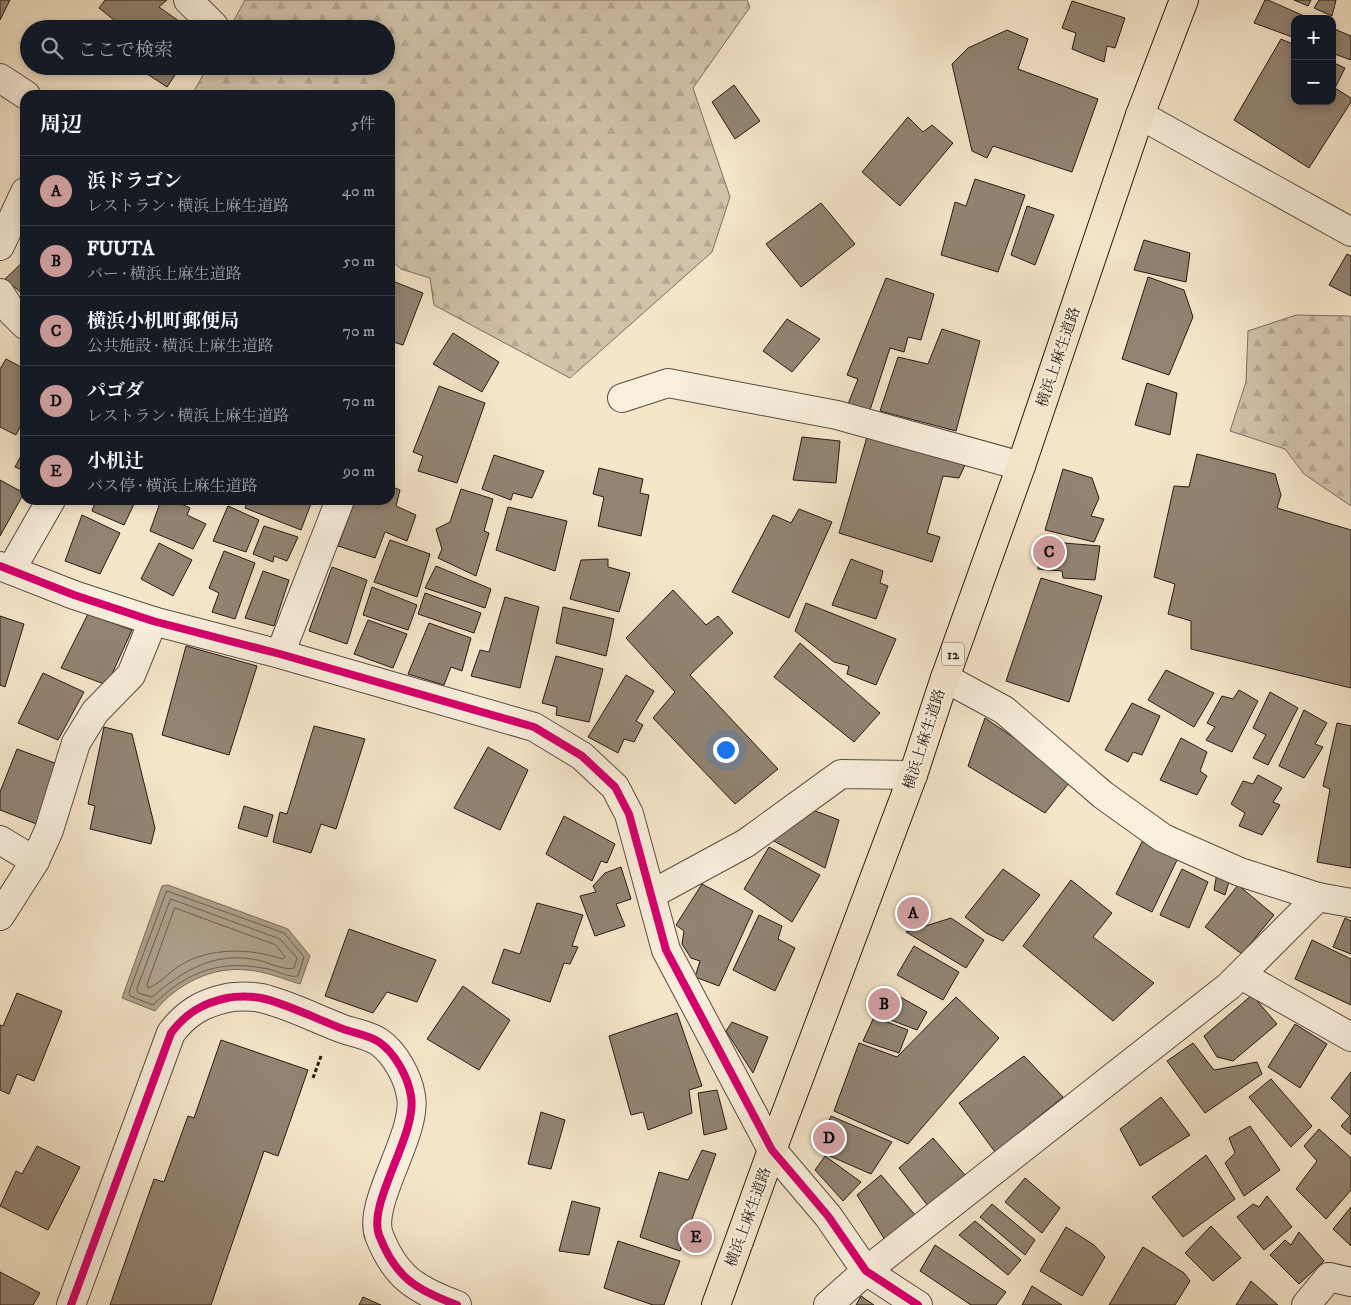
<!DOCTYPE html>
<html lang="ja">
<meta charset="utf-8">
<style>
body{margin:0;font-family:"IM FELL DW Pica","Noto Serif JP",serif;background:#242831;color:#f1f3f6}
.controls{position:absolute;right:15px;top:15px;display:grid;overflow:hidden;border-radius:10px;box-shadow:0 2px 8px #0003}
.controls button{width:45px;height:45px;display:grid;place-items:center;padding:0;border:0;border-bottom:1px solid #363941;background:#171b24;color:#f1f3f6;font:25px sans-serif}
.you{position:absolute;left:725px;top:749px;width:18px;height:18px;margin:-12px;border:4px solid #fff;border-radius:50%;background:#1a73e8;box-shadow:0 0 0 8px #1a73e833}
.badge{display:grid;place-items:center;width:32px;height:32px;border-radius:50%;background:#c59692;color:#111;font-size:16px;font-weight:700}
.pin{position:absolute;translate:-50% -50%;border:2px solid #fff;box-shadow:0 1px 5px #0006}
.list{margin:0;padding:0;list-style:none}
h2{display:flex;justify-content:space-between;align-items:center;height:65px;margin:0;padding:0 20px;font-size:21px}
h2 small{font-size:16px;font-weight:400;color:#9ea1a6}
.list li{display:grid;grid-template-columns:32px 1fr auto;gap:15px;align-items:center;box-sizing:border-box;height:70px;padding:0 20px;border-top:1px solid #363941}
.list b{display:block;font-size:19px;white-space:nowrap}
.list p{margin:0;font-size:16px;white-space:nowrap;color:#9ea1a6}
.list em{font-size:16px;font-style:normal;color:#9ea1a6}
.icon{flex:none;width:28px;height:28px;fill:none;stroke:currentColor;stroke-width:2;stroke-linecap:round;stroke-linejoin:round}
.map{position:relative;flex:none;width:1351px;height:1305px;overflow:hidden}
.search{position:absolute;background:#171b24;box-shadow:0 2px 8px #0003;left:20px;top:20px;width:375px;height:55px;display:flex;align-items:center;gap:12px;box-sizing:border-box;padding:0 18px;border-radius:28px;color:#9ea1a6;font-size:19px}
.panel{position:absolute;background:#171b24;box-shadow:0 2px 8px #0003;left:20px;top:90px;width:375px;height:415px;border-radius:15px}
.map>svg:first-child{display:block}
.forest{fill:url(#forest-firs);stroke:#7c6e60}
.water{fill:#afa18c;stroke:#796b5c}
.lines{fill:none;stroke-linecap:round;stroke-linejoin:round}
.shore{stroke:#6b5e50;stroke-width:1}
.building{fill:#928473;stroke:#271a15}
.minor-casing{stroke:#5a4d42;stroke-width:30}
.major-casing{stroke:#271a15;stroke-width:30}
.path{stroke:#271a15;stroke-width:3;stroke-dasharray:4 2.5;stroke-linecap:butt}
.minor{stroke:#f8efdd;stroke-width:28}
.major{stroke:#f5e6ca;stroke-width:28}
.cycleway-casing{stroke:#f8efdd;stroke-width:11}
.cycleway{stroke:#d6006c;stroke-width:8}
.labels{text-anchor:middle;stroke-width:4.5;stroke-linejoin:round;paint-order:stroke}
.shield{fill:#f8efdd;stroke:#665a51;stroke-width:1}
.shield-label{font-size:14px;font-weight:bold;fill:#271a15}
.street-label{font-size:15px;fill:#271a15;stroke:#f8efdd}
</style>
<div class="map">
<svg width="1351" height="1305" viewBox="0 0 1351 1305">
<defs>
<pattern id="forest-firs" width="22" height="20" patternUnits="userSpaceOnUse" patternTransform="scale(1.25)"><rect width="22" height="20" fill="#d2c3ab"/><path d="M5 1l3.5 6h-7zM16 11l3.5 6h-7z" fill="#b4a792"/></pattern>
</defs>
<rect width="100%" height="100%" fill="#f5e6ca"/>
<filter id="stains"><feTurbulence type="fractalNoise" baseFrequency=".004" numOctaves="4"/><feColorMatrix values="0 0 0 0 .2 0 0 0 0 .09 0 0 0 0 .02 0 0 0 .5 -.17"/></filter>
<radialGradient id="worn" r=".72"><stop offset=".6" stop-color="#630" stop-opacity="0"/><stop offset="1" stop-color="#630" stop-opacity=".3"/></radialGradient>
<g class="forest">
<path d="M245 0H747L750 7 693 88 730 197 712 252 570 378 434 305 430 278 401 269 390 259V95H198L194 91 208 66H386V29H229Z"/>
<path d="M1296 315 1349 316 1351 317V506L1304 474 1285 449 1230 431 1246 382 1248 331Z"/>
</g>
<path class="water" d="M168 885 288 929 310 956 300 984C283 979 265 971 247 970 212 966 177 984 155 1011L122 998 162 886Z"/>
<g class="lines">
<g class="shore">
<path d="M167 891 284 933 304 957 298 976C290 978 277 971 268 969 221 959 187 971 153 1005L130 996 129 993Z"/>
<path d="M171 899 280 939 297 958 294 968C285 971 267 962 257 960 214 951 183 971 152 997L138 993 137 989Z"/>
<path d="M175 908 276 945 285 957 282 959C250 948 209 947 179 966 170 972 158 985 148 988L147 985Z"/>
</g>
</g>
<g class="building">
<path d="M0 0H10L0 20Z"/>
<path d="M105 0H167L159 7 190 29H116L119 24 99 8Z"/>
<path d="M1265 0H1268L1311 19H1295V38L1254 23Z"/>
<path d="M1294 0H1311L1308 6Z"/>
<path d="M1319 0H1336L1332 16 1314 8Z"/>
<path d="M1072 1 1125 18 1115 48 1107 46 1104 62 1072 49 1076 33 1062 28Z"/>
<path d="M1332 28 1351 36V60L1332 53Z"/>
<path d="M1007 30 1028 39 1018 69 1098 99 1072 172 993 146 987 158 972 151 952 64 968 48Z"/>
<path d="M1281 39 1295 45V101H1332V62L1345 68 1335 88 1351 98V102L1309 168 1234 120Z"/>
<path d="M135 66H181L167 87Z"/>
<path d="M734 85 760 121 735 139 712 102Z"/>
<path d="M908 117 923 132 932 125 953 143 900 206 862 172Z"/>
<path d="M975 179 1025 195 998 272 941 255 955 202 966 206Z"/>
<path d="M821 203 855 244 801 287 766 244Z"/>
<path d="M1027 206 1054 215 1035 265 1011 255Z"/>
<path d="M1144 240 1190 253 1186 282 1134 270Z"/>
<path d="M1347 254 1351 256V296L1329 285Z"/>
<path d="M25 260V296L5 279Z"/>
<path d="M1148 277 1184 290 1193 317 1169 375 1122 359Z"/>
<path d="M886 278 934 294 921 340 908 337 904 352 890 348 870 410 848 404 858 379 847 375Z"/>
<path d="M390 280 423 293 403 345 390 341Z"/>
<path d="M787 319 820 339 792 372 763 351Z"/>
<path d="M942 329 980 341 956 431 880 411 898 357 928 364Z"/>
<path d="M453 333 499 362 482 392 433 364Z"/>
<path d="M6 359 25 369V417L16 435 0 427V369Z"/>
<path d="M1147 383 1177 393 1170 435 1135 425Z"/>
<path d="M439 386 485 403 457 483 418 471 423 456 413 452Z"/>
<path d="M802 437 840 441 836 483 793 480Z"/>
<path d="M867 437 966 463 959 478 943 476 927 533 940 537 932 562 839 533Z"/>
<path d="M25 448V471L15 467Z"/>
<path d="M1197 454 1275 474 1281 495 1277 508 1351 530V688L1191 649V621L1168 614 1175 584 1154 577 1174 486 1189 487Z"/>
<path d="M494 455 544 471 532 498 513 493 511 500 482 489Z"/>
<path d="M599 468 643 479 640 493 649 495 641 536 598 526 604 497 593 494Z"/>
<path d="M1063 469 1092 478 1099 498 1091 516 1104 519 1094 542 1045 530Z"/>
<path d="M0 480 24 493 0 536Z"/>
<path d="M390 486 400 490 396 506 416 515 407 541 385 532 375 558 338 546 355 500H390Z"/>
<path d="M461 489 493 499 484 531 489 533 476 576 438 558 442 549 436 529 450 522Z"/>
<path d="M96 500H136L124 525 92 511Z"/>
<path d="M161 500H173L190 508 187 515 206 524 193 549 150 531Z"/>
<path d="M248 500H309L312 501 301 530 245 508Z"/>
<path d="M228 506 259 520 246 552 213 541Z"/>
<path d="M508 507 567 521 555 571 496 550Z"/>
<path d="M799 509 832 522 789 618 732 592 773 515 791 523Z"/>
<path d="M82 515 120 533 100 574 65 561Z"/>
<path d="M264 526 298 537 287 561 274 556 273 562 253 554Z"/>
<path d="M390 540 430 554 417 597 374 582Z"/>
<path d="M1040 541 1100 546 1095 580 1063 578 1062 571 1038 569Z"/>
<path d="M159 543 192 560 173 596 141 579Z"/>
<path d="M224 551 255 563 235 619 212 612 219 593 209 588Z"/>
<path d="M608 559V567L630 573 619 612 570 599 581 560Z"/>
<path d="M851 559 883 571 880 583 888 586 876 619 832 605Z"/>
<path d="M436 566 491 589 485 608 425 588Z"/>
<path d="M332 567 367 580 347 644 309 631Z"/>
<path d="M263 571 289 580 274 626 245 618Z"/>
<path d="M1041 578 1102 596 1069 702 1006 681Z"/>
<path d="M372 587 417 605 408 630 363 615Z"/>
<path d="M673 590 706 625 718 616 733 633 690 675 778 769 735 804 653 718 675 692 626 638Z"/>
<path d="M425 593 481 613 474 633 418 614Z"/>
<path d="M505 597 539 607 520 688 471 676 480 650 489 652Z"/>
<path d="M806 603 896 639 876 685 847 674 849 666 834 662 795 631Z"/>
<path d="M563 607 614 619 606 656 556 643Z"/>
<path d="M88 614 132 630 107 685 61 668Z"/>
<path d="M0 616 24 624 5 687 0 685Z"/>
<path d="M368 620 407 634 393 668 354 654Z"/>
<path d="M429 623 471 638 462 671 451 667 444 685 408 674Z"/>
<path d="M800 643 880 713 854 742 774 677Z"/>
<path d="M186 646 257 666 229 755 162 735Z"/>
<path d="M556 656 603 669 589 722 556 715 557 707 542 703Z"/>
<path d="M1166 670 1214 693 1194 727 1148 700Z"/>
<path d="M43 673 84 692 58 740 18 723Z"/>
<path d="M626 675 654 691 636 721 643 725 634 742 624 739 618 753 588 737Z"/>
<path d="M1239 690 1258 701 1232 752 1206 740 1215 727 1207 723 1222 696 1233 699Z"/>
<path d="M1270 692 1298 708 1268 765 1253 758 1266 735 1253 728Z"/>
<path d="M1132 703 1160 716 1142 755 1133 752 1128 762 1105 750Z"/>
<path d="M1304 710 1327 723 1315 744 1323 747 1304 778 1279 766Z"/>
<path d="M985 718 1073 778 1045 813 968 766Z"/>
<path d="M1337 723 1351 726V868L1317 862 1330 789 1323 786Z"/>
<path d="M314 726 365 739 336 829 321 824 311 853 273 842 280 812 287 814Z"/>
<path d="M104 727 132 734 155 828 151 844 90 829 95 806 88 804Z"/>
<path d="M1181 738 1207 752 1200 771 1207 776 1197 795 1160 780Z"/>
<path d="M488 747 528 770 500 830 454 808Z"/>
<path d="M17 749 60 765 39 825 0 810V792Z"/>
<path d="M1258 775 1282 788 1273 802 1280 805 1262 835 1239 826 1245 813 1231 804 1243 781 1253 784Z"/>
<path d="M244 806 273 815 267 837 238 828Z"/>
<path d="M813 810 839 820 825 868 770 839Z"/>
<path d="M564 816 615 844 607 863 601 861 592 881 546 854Z"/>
<path d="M1143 840 1178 858 1152 912 1116 894Z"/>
<path d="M769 847 820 875 792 922 744 889Z"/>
<path d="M621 867 631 899 616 904 625 926 595 936 580 896 596 892 593 886 605 873Z"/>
<path d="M1003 869 1040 895 1003 941 986 933 965 917Z"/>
<path d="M1182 869 1208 882 1189 928 1160 915Z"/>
<path d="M1217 873 1230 878 1225 895 1214 890Z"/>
<path d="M1071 880 1112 913 1093 937 1154 983 1113 1021 1023 946Z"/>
<path d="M702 884 753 911 719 986 695 977 700 961 691 958 682 944 684 931 676 925Z"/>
<path d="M1238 885 1274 915 1242 954 1205 927Z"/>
<path d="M537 903 583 915 572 946 578 947 570 964 564 963 550 1002 492 983 504 949 520 954Z"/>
<path d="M759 915 782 926 778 939 795 948 775 991 733 970Z"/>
<path d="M951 918 984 940 966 968 906 932Z"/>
<path d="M1345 918 1351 921V954L1333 947Z"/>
<path d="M349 929 436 960 417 1002 387 992 373 1013 325 996Z"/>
<path d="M1312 940 1351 959V1005L1295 979Z"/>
<path d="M914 946 959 972 943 1000 897 975Z"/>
<path d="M463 986 510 1020 479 1070 427 1039Z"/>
<path d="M886 989 927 1012 917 1030 875 1014Z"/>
<path d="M17 993 62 1011 34 1081 17 1074 9 1094 0 1090V1025L3 1026Z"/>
<path d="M1252 995 1277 1024 1233 1061 1217 1057 1204 1036Z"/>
<path d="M956 997 999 1038 908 1144 834 1111 859 1043 897 1057Z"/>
<path d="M677 1013 702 1086 689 1090 692 1113 648 1130 643 1112 631 1115 609 1036Z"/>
<path d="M874 1017 908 1030 899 1053 863 1041Z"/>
<path d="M732 1022 768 1037 753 1073 726 1031Z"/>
<path d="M1295 1024 1327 1044 1300 1088 1268 1067Z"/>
<path d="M221 1040 308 1070 278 1156 264 1151 211 1305H110L154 1179 164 1182 188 1116 194 1118Z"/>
<path d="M1193 1043 1214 1070 1257 1062 1262 1074 1205 1113 1167 1061Z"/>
<path d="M1024 1056 1063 1097 995 1152 959 1103Z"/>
<path d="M1351 1072V1135L1341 1126 1350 1116 1331 1098Z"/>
<path d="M1271 1079 1312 1126 1291 1147 1249 1097Z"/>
<path d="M717 1090 727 1129 704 1135 698 1093Z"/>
<path d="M1161 1097 1190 1135 1140 1166 1120 1129Z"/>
<path d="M541 1112 565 1120 551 1169 528 1164Z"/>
<path d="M831 1116 892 1142 871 1174 816 1150Z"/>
<path d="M1250 1126 1280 1170 1244 1196 1225 1163 1235 1153 1229 1138Z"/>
<path d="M1319 1129 1351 1158V1190L1326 1219 1296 1189 1317 1161 1304 1146Z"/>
<path d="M933 1138 965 1175 928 1206 899 1168Z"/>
<path d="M37 1146 80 1167 48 1230 0 1206 16 1171 22 1174Z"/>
<path d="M702 1150 716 1154 680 1251 640 1237 659 1172 688 1180Z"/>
<path d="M1206 1155 1235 1199 1183 1237 1152 1197Z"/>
<path d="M825 1156 861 1182 843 1201 815 1170Z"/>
<path d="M881 1175 916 1216 885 1240 857 1195Z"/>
<path d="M1025 1178 1060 1208 1042 1233 1005 1202Z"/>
<path d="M1267 1196 1292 1227 1264 1250 1237 1217 1253 1204 1259 1207Z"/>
<path d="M572 1201 600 1208 589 1255 559 1251Z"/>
<path d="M992 1204 1035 1240 1025 1255 980 1217Z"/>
<path d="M1351 1207V1246L1333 1229Z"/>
<path d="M975 1221 1021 1260 1008 1275 959 1235Z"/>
<path d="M1211 1226 1241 1258 1213 1281 1185 1253Z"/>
<path d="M1066 1227 1094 1245 1105 1257 1082 1296 1040 1271Z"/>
<path d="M1299 1232 1324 1261 1299 1284 1270 1255 1285 1240 1291 1245Z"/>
<path d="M618 1241 680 1261 664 1305H653L604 1288Z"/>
<path d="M935 1245 1006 1292 996 1305H971L920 1271Z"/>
<path d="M1143 1247 1184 1273 1190 1281 1175 1305H1109Z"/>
<path d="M0 1272 40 1293 33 1305H0Z"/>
<path d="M1251 1281 1278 1305H1236Z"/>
<path d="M1032 1286 1062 1305H1022Z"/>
<path d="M861 1296 874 1305H856Z"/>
<path d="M363 1297 381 1305H359Z"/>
</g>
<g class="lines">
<g class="minor-casing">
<g id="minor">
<path d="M188 0 214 26"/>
<path d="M0 78 26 95"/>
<path d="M1140 115 1351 232"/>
<path d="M0 246 25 192"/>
<path d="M0 293 12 312 25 325"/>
<path d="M622 398 668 383 837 415 1021 466"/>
<path d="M0 566 74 595 153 621 280 654 534 727 582 756 615 787 629 814 666 950 772 1150 828 1216 866 1271 918 1305"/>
<path d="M11 570 51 500"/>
<path d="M280 654 340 500"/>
<path d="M945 678 1004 710 1103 795 1163 838 1240 872 1318 897 1351 903"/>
<path d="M0 840 35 861"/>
<path d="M652 894 746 843 841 774 913 775"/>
<path d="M0 916 35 861 49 830 76 743 95 712 131 675 153 621"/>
<path d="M1241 975 1351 1037"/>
<path d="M71 1305 171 1033C186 1013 203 1003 227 998 236 996 252 996 261 998 285 1003 319 1020 343 1029 354 1033 369 1035 379 1042 395 1053 408 1077 411 1096 418 1133 367 1203 379 1235 395 1277 416 1290 457 1305"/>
<path d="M828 1305 866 1271 1229 986 1318 897"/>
<path d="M1306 1305 1329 1277 1351 1282"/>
</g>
</g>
<g class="major-casing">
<path id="major" d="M716 1305 772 1150 913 775 945 678 1021 466 1140 115 1184 0"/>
</g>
<path class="path" d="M313 1078 321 1056"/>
<use href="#minor" class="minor"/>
<use href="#major" class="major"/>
<g class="cycleway-casing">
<g id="cycleway">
<path d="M0 566 74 595 153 621 280 654 534 727 582 756 615 787 629 814 666 950 772 1150 828 1216 866 1271 918 1305"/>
<path d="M71 1305 171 1033C186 1013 203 1003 227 998 236 996 252 996 261 998 285 1003 319 1020 343 1029 354 1033 369 1035 379 1042 395 1053 408 1077 411 1096 418 1133 367 1203 379 1235 395 1277 416 1290 457 1305"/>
</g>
</g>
<use href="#cycleway" class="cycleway"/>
</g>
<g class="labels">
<rect class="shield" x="942" y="642.5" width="22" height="23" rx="4"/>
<g class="shield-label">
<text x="953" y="659">12</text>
</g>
<g class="street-label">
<text transform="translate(1058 357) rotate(-71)" y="5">横浜上麻生道路</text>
<text transform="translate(924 739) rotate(-72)" y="5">横浜上麻生道路</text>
<text transform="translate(748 1217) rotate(-70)" y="5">横浜上麻生道路</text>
</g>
</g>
<rect width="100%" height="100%" filter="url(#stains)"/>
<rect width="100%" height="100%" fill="url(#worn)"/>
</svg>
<div class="controls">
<button>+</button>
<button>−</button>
</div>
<div class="you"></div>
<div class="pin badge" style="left:913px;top:913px">A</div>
<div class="pin badge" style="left:884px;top:1004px">B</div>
<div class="pin badge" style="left:1049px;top:552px">C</div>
<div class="pin badge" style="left:829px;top:1138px">D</div>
<div class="pin badge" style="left:696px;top:1237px">E</div>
<div class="search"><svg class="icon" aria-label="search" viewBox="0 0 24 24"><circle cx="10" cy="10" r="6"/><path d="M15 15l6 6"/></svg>ここで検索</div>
<section class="panel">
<h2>周辺<small>5件</small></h2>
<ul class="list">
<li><span class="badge">A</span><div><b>浜ドラゴン</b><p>レストラン · 横浜上麻生道路</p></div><em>40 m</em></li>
<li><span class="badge">B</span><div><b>FUUTA</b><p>バー · 横浜上麻生道路</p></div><em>50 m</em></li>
<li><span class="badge">C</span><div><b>横浜小机町郵便局</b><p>公共施設 · 横浜上麻生道路</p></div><em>70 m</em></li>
<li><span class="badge">D</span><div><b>パゴダ</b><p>レストラン · 横浜上麻生道路</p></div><em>70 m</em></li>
<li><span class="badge">E</span><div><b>小机辻</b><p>バス停 · 横浜上麻生道路</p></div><em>90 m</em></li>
</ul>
</section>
</div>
